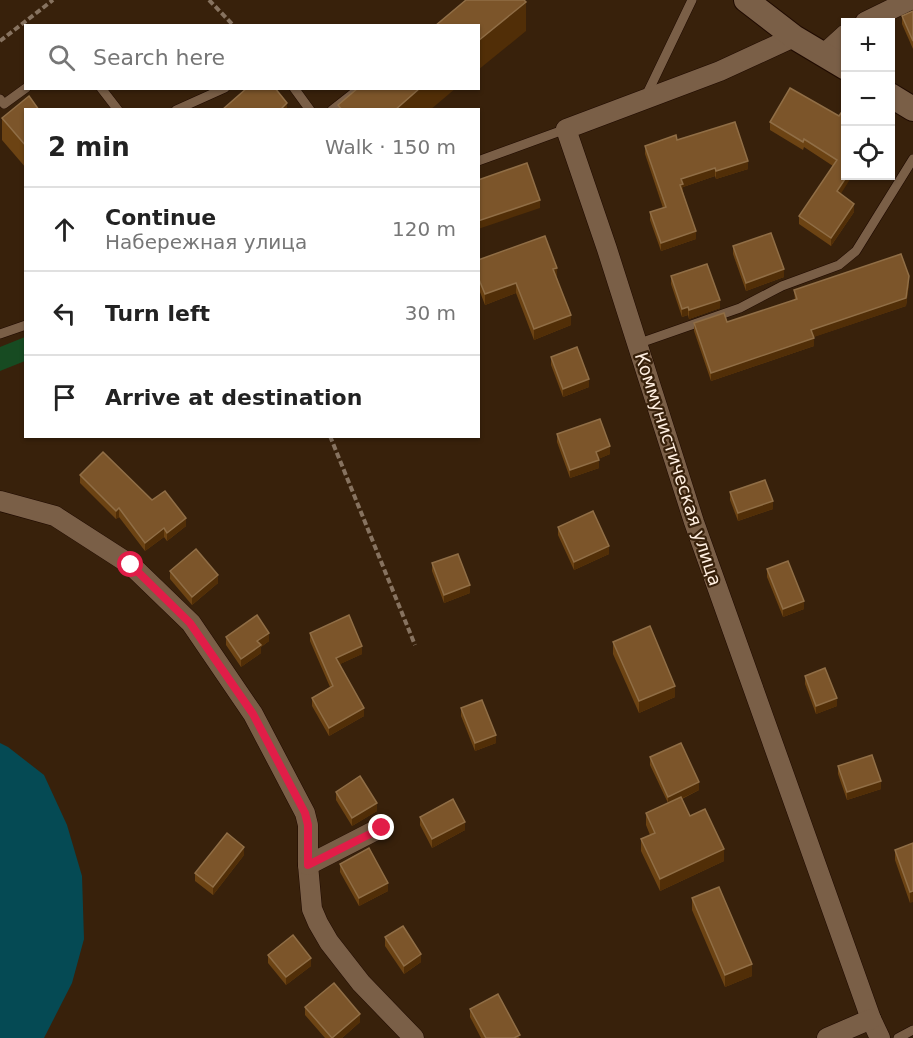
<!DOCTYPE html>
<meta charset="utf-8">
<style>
body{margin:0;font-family:"DejaVu Sans",sans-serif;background:#f6f6f6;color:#222}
.controls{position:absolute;right:18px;top:18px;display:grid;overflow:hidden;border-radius:0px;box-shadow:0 2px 4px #0004}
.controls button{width:54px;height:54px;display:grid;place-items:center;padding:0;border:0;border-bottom:2px solid #e0e0e0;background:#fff;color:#222;font:30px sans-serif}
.stop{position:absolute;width:18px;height:18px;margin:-14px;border:4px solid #e11d48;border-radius:50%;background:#fff}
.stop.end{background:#e11d48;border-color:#fff;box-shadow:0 2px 6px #0008}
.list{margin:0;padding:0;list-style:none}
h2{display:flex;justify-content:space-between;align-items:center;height:78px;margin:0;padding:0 24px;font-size:26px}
h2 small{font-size:20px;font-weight:400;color:#767676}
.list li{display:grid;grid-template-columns:39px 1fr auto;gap:18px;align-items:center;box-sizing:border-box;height:84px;padding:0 24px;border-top:2px solid #e0e0e0}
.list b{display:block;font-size:22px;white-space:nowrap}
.list p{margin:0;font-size:20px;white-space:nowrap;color:#767676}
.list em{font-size:20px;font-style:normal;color:#767676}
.icon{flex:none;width:33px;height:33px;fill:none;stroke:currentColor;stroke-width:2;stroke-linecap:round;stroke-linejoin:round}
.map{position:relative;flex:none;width:913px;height:1038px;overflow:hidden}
.search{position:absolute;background:#fff;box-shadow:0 2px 4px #0004;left:24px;top:24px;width:456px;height:66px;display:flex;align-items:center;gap:15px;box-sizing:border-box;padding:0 21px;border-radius:0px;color:#767676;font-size:22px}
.panel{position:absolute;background:#fff;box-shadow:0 2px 4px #0004;left:24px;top:108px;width:456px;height:330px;border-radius:0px}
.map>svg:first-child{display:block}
.green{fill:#174b22}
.water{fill:#054a54}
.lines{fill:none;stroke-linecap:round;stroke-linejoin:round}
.service-casing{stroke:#1f0a00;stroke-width:10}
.minor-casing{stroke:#1f0a00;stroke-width:21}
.tertiary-casing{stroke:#1f0a00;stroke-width:26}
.path{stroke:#877360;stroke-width:4;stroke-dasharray:6 3;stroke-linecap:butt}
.service{stroke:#7a5f47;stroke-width:9}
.minor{stroke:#7a5f47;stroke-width:20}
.tertiary{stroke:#7a5f47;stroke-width:24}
.wall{fill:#6c4313}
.shaded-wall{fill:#512e07}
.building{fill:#7c552a;stroke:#906e46;stroke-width:1.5}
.route{stroke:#e11d48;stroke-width:8}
.labels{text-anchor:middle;stroke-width:4.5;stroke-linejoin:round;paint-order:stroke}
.street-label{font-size:18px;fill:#ffefe1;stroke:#38210b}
</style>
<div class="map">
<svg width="913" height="1038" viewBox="0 0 913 1038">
<rect width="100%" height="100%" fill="#38210b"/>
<path class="green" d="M25 337V361L0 371V347Z"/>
<path class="water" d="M0 743 8 747 44 775 67 825 82 876 84 939 72 983 44 1038H0Z"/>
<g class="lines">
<g class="service-casing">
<g id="service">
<path d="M101 88 118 110"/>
<path d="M294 88 310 110"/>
<path d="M645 98 692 0"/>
<path d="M0 99 4 104 26 88"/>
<path d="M176 110 225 88"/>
<path d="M332 110 360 88"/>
<path d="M478 161 566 129"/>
<path d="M0 334 26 325"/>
<path d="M637 344 740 308 782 286 839 265 856 251 913 159"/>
<path d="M898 1038 913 1030"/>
</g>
</g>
<g class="minor-casing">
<g id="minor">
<path d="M865 22 910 0"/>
<path d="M794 37 720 71 566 129 607 249 694 522 871 1019 880 1038"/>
<path d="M823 55 846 34"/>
<path d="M0 501 55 516 131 565 191 623 253 714 305 813 308 825V865L312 909 318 923 329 942 361 983 414 1038"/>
<path d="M308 865 382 827"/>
<path d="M827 1038 871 1019"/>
</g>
</g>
<g class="tertiary-casing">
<g id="tertiary">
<path d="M746 0 794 37 846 68"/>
<path d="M890 95 913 109"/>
</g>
</g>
<g class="path">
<path d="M209 0 234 26"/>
<path d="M0 41 53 0"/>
<path d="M330 436 415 645"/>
</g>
<use href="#service" class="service"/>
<use href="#minor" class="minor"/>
<use href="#tertiary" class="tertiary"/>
</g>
<g class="wall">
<path d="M913 11V49L902 24V16Z"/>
<path d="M26 110V168L2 140V118Z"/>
<path d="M839 116 840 194 854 212 831 246 799 224V216L833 166 804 147 803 150 770 130V122Z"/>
<path d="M645 146 748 169 716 179 715 176 683 187V192L696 239 661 251 650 220V212L663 208 645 154Z"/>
<path d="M733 246 784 277 746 291 733 254Z"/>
<path d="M478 260 557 278 571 325 534 340 516 293 485 305 478 287Z"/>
<path d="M671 276 720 308 689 319 688 315 682 317 671 284Z"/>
<path d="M909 284 906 306 813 337 814 346 711 381 694 331V323L727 322 795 300 794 290Z"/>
<path d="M551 357 589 387 563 397 551 365Z"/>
<path d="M557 434 610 454 598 459 599 468 570 478 557 442Z"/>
<path d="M80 475 152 500 186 526 167 541 164 537 145 551 119 517 116 519 80 483Z"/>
<path d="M730 492 773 509 738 521 730 500Z"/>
<path d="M558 527 609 554 574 570 558 535Z"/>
<path d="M432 563 470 593 444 603 432 571Z"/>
<path d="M767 569 804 609 783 617 767 577Z"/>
<path d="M170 571 218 583 192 605 170 579Z"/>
<path d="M310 633 362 654 340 664 364 716 329 736 312 706V698L330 687 310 641Z"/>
<path d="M226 637 269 641 261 647V653L241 667 226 645Z"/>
<path d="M613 642 675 697 639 713 613 654Z"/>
<path d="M805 676 837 706 816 714 805 684Z"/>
<path d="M461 708 496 743 475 751 461 716Z"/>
<path d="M650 757 699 790 682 799 690 816 724 861 660 891 641 851V839L650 835 646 825V813L668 803 650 765Z"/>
<path d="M838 766 881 789 847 800 838 774Z"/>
<path d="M336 792 377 811 352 826 336 800Z"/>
<path d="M420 817 465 830 432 848 420 825Z"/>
<path d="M913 843 910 903 895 860V850Z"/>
<path d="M244 855 213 895 195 881V873Z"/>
<path d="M340 864 388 891 359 906 340 872Z"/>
<path d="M692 898 752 976 725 987 692 910Z"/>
<path d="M385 937 421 962 404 974 385 946Z"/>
<path d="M268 955 311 966 286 985 268 963Z"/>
<path d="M305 1007 360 1022 342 1038H325L305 1015Z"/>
<path d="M470 1009 520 1038H481L470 1017Z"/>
</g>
<g class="shaded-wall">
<path d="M526 2V31L478 70V41Z"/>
<path d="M420 88H456L430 110H395Z"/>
<path d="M287 103V110H280Z"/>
<path d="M748 161V169L716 179V171Z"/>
<path d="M715 168V176L683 187V192L680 193 681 179Z"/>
<path d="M847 176H852L837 200V191Z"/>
<path d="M540 200V208L478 229V221Z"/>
<path d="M854 204V212L831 246V238Z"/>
<path d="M696 231V239L661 251V243Z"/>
<path d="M557 268V278L553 269Z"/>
<path d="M784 269V277L746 291V283Z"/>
<path d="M909 276V284L906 306 811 338V330Z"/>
<path d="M516 283V293L485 305V294Z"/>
<path d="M720 300V308L689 319V310Z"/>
<path d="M688 307V315L682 317V309Z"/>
<path d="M571 315V325L534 340V329Z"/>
<path d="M814 338V346L711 381V373Z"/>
<path d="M589 379V387L563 397V389Z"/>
<path d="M610 446V454L596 460V452Z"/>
<path d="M599 460V468L570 478V470Z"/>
<path d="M773 501V509L738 521V513Z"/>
<path d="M119 508V517L116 519V511Z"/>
<path d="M186 518V526L167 541V533Z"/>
<path d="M164 528V537L145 551V543Z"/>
<path d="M609 546V554L574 570V562Z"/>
<path d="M218 575V583L192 605V597Z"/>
<path d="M470 585V593L444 603V595Z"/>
<path d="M804 601V609L783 617V609Z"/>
<path d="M269 633V641L261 647V653L241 667V659L257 641Z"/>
<path d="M362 646V654L336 666V658Z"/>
<path d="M675 686V697L639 713V701Z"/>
<path d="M837 698V706L816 714V706Z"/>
<path d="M364 708V716L329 736V728Z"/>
<path d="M496 735V743L475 751V743Z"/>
<path d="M881 781V789L847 800V792Z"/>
<path d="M699 782V790L668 805V797Z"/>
<path d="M377 803V811L352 826V818Z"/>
<path d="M465 822V830L432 848V839Z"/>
<path d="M244 847V855L213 895V887Z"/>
<path d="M724 849V861L660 891V879Z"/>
<path d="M388 883V891L359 906V898Z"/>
<path d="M913 891V902L910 903V892Z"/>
<path d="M421 954V962L404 974V966Z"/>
<path d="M311 958V966L286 985V977Z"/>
<path d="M752 964V976L725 987V975Z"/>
<path d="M360 1014V1022L342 1038H332Z"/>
</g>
<g class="building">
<path d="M466 0H524L526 2 478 41V26H435Z"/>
<path d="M913 11V41L902 16Z"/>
<path d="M247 88H275L287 103 280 110H222Z"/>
<path d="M358 88H420L395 110H342L338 105Z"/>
<path d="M790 88 839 116 841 113 846 116V176H847L837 191 854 204 831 238 799 216 837 160 804 139 803 142 770 122Z"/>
<path d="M29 96 39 110H26V146L2 118Z"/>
<path d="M735 122 748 161 716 171 715 168 681 179 683 184 680 185 696 231 661 243 650 212 666 207 645 146 676 135 677 140Z"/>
<path d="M527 163 540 200 478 221V180Z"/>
<path d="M771 233 784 269 746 283 733 246Z"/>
<path d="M545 236 557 268 553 269 571 315 534 329 516 283 485 294 478 277V260Z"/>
<path d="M901 254 909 276 906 298 811 330 814 338 711 373 694 323 724 313 727 322 797 299 794 290Z"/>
<path d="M707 264 720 300 689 310 688 307 682 309 671 276Z"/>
<path d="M577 347 589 379 563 389 551 357Z"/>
<path d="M600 419 610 446 596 452 599 460 570 470 557 434Z"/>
<path d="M103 452 152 500 165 491 186 518 167 533 164 528 145 543 119 508 116 511 80 475Z"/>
<path d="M765 480 773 501 738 513 730 492Z"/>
<path d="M593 511 609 546 574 562 558 527Z"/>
<path d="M196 549 218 575 192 597 170 571Z"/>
<path d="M458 554 470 585 444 595 432 563Z"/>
<path d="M788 561 804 601 783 609 767 569Z"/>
<path d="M257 615 269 633 257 641 261 645 241 659 226 637Z"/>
<path d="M349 615 362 646 336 658 364 708 329 728 312 698 333 686 310 633Z"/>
<path d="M650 626 675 686 639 701 613 642Z"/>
<path d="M825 668 837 698 816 706 805 676Z"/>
<path d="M482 700 496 735 475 743 461 708Z"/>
<path d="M681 743 699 782 668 797 650 757Z"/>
<path d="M872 755 881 781 847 792 838 766Z"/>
<path d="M360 776 377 803 352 818 336 792Z"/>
<path d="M681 797 690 816 705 809 724 849 660 879 641 839 655 833 646 813Z"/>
<path d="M453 799 465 822 432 839 420 817Z"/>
<path d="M227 833 244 847 213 887 195 873Z"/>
<path d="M913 843V891L910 892 895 850Z"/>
<path d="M369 848 388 883 359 898 340 864Z"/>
<path d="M719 887 752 964 725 975 692 898Z"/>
<path d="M403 926 421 954 404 966 385 937Z"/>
<path d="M293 935 311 958 286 977 268 955Z"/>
<path d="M334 983 360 1014 332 1038 305 1007Z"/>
<path d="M498 994 520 1035 514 1038H486L470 1009Z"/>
</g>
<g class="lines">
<path class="route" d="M131 565 190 623 253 714 305 813 308 825V865L382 828"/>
</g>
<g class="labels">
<g class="street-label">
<text transform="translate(678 469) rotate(72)" y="6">Коммунистическая улица</text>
</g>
</g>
</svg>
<div class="controls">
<button>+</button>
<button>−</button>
<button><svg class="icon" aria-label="locate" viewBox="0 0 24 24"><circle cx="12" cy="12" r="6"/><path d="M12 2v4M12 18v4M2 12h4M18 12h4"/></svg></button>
</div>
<div class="stop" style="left:131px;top:565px"></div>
<div class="stop end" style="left:382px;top:828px"></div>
<div class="search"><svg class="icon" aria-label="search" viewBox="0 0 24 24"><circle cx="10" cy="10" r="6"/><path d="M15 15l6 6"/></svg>Search here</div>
<section class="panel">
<h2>2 min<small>Walk · 150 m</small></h2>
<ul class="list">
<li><svg class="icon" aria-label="ahead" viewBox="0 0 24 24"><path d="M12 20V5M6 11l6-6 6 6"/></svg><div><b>Continue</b><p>Набережная улица</p></div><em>120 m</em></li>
<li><svg class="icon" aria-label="left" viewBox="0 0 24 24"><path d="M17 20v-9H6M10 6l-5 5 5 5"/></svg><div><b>Turn left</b></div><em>30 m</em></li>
<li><svg class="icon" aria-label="arrive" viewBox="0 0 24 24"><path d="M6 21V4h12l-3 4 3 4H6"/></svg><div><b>Arrive at destination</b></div></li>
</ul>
</section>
</div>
